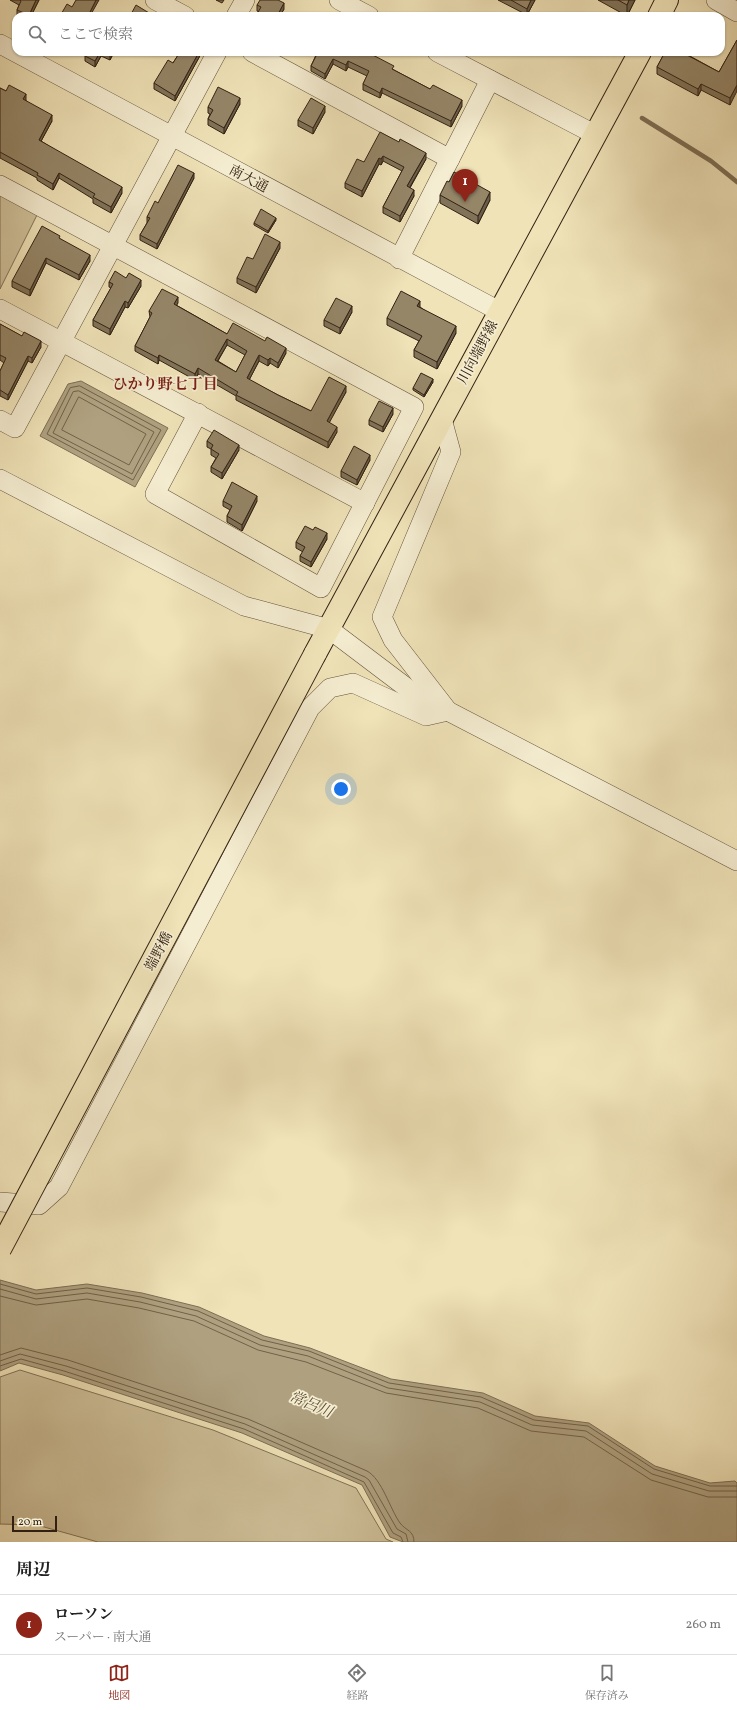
<!DOCTYPE html>
<html lang="ja">
<meta charset="utf-8">
<style>
body{margin:0;font-family:Vollkorn,"Noto Serif JP",serif;background:#f6f6f6;color:#222}
.scale{position:absolute;left:12px;bottom:10px;width:45px;box-sizing:border-box;padding-left:4px;border:2px solid #322112;border-top:0;font-size:11px;line-height:14px;white-space:nowrap;color:#322112;-webkit-text-stroke:3px #f5edd1;paint-order:stroke}
.you{position:absolute;left:341px;top:789px;width:14px;height:14px;margin:-10px;border:3px solid #fff;border-radius:50%;background:#1a73e8;box-shadow:0 0 0 6px #1a73e833}
.badge{display:grid;place-items:center;width:26px;height:26px;border-radius:50%;background:#8f2418;color:#fff;font-size:13px;font-weight:700}
.pin{position:absolute;translate:-50% -33px;filter:drop-shadow(0 1px 2px #0008)}
.pin::after{content:'';position:absolute;top:21px;width:14px;height:12px;background:inherit;clip-path:polygon(0 0,100% 0,50% 100%)}
.list{margin:0;padding:0;list-style:none}
h2{display:flex;justify-content:space-between;align-items:center;height:52px;margin:0;padding:0 16px;font-size:17px}
h2 small{font-size:13px;font-weight:400;color:#767676}
.list li{display:grid;grid-template-columns:26px 1fr auto;gap:12px;align-items:center;box-sizing:border-box;height:60px;padding:0 16px;border-top:1px solid #e0e0e0}
.list b{display:block;font-size:15px;white-space:nowrap}
.list p{margin:0;font-size:13px;white-space:nowrap;color:#767676}
.list em{font-size:13px;font-style:normal;color:#767676}
.icon{flex:none;width:22px;height:22px;fill:none;stroke:currentColor;stroke-width:2;stroke-linecap:round;stroke-linejoin:round}
.map{position:relative;flex:none;width:737px;height:1542px;overflow:hidden}
.search{position:absolute;background:#fff;box-shadow:0 1px 3px #0004;left:12px;right:12px;top:12px;height:44px;display:flex;align-items:center;gap:10px;box-sizing:border-box;padding:0 14px;border-radius:12px;color:#767676;font-size:15px}
.sheet{height:112px;background:#fff}
nav{display:flex;justify-content:space-around;align-items:center;box-sizing:border-box;height:56px;border-top:1px solid #e0e0e0;background:#fff;font-size:11px;color:#767676}
nav a{display:grid;justify-items:center;gap:2px}
nav .on{color:#8f2418}
.map>svg:first-child{display:block}
.green{fill:#d0c29c;stroke:#817257}
.water{fill:#afa180;stroke:#7d6e54}
.lines{fill:none;stroke-linecap:round;stroke-linejoin:round}
.shore{stroke:#706149;stroke-width:1}
.stream{stroke:#7d6e54;stroke-width:4.5}
.minor-casing{stroke:#62523c;stroke-width:20}
.major-casing{stroke:#322112;stroke-width:24}
.minor{stroke:#f5edd1;stroke-width:19}
.major{stroke:#f0e3b8;stroke-width:22}
.major-bridge-casing{stroke:#322112;stroke-width:24;stroke-linecap:butt}
.major-bridge{stroke:#f0e3b8;stroke-width:22}
.wall{fill:#807359;stroke:#322112;fill-rule:evenodd}
.shaded-wall{fill:#685e49;stroke:#322112}
.building{fill:#958668;stroke:#322112;fill-rule:evenodd}
.labels{text-anchor:middle;stroke-width:3.5;stroke-linejoin:round;paint-order:stroke}
.street-label{font-size:14px;fill:#322112;stroke:#f5edd1}
.neighbourhood-label{font-size:15px;font-weight:bold;fill:#7a1f14;stroke:#f5edd1}
.water-label{font-size:15px;font-style:italic;fill:#5e4e38;stroke:#f5edd1}
</style>
<div class="map">
<svg width="737" height="1542" viewBox="0 0 737 1542">
<rect width="100%" height="100%" fill="#f0e3b8"/>
<filter id="stains"><feTurbulence type="fractalNoise" baseFrequency=".005" numOctaves="4"/><feColorMatrix values="0 0 0 0 .2 0 0 0 0 .09 0 0 0 0 .02 0 0 0 .5 -.17"/></filter>
<radialGradient id="worn" r=".72"><stop offset=".6" stop-color="#630" stop-opacity="0"/><stop offset="1" stop-color="#630" stop-opacity=".3"/></radialGradient>
<g class="green">
<path d="M0 195 37 215 0 289Z"/>
<path d="M20 1370 213 1430 356 1488 386 1539 393 1542H98L37 1525 0 1524V1377Z"/>
</g>
<g class="water">
<path d="M81 381 168 428 135 487 40 436 68 384Z"/>
<path d="M0 1280 36 1290 87 1284 142 1293 199 1307 264 1336 310 1348 391 1379 483 1393 535 1416 589 1423 655 1466 710 1483 735 1481 737 1483V1542H403L390 1537 362 1485 242 1433 63 1375 19 1363 0 1371Z"/>
</g>
<g class="lines">
<g class="shore">
<path d="M80 386 161 430 133 480 47 434 70 388Z"/>
<path d="M79 391 154 432 132 474 53 433 73 392Z"/>
<path d="M79 397 146 434 129 465 62 430Z"/>
<path d="M0 1284 36 1294 87 1288 141 1297 198 1311 262 1340 309 1351 389 1383 481 1397 534 1420 588 1426 654 1469 710 1486H737"/>
<path d="M0 1289 36 1299 87 1293 140 1302 196 1316 260 1345 308 1356 388 1388 480 1402 532 1425 586 1431 652 1474 709 1491H737"/>
<path d="M0 1296 36 1305 87 1299 139 1308 194 1321 258 1350 306 1362 386 1393 478 1408 531 1431 584 1437 651 1480 708 1497H737"/>
<path d="M0 1355 21 1348 68 1360 248 1419 367 1471C382 1479 390 1509 400 1523 406 1531 414 1530 414 1542"/>
<path d="M0 1361 20 1354 66 1366 245 1424 365 1477 369 1480 397 1529 406 1534 408 1542"/>
<path d="M0 1366 21 1359 64 1371 244 1429 364 1482 393 1533 401 1537 403 1542"/>
</g>
<path class="stream" d="M642 118 711 161 737 182"/>
<g class="minor-casing">
<g id="minor">
<path d="M155 0 185 16"/>
<path d="M339 0 369 16"/>
<path d="M716 0 737 12"/>
<path d="M236 16 245 0"/>
<path d="M0 44 499 311"/>
<path d="M252 52 450 159"/>
<path d="M437 52 596 135"/>
<path d="M0 185 414 407 321 588 155 494 198 413"/>
<path d="M399 259 490 80"/>
<path d="M0 309 365 503"/>
<path d="M0 420 15 428 217 52"/>
<path d="M0 479 244 606 329 629 415 694 737 861"/>
<path d="M0 1202 39 1205 59 1187 310 708 330 688 353 683 426 716 448 711 393 640 382 617 451 452 442 419"/>
</g>
</g>
<g class="major-casing">
<g id="major">
<path d="M659 16 667 0"/>
<path d="M315 654 640 52"/>
</g>
</g>
<use href="#minor" class="minor"/>
<use href="#major" class="major"/>
<g class="major-bridge-casing">
<path id="major-bridge" d="M0 1249 315 654"/>
</g>
<use href="#major-bridge" class="major-bridge"/>
</g>
<g class="wall">
<path d="M10 0H39L31 16H19L17 15V10L19 5Z"/>
<path d="M216 0H224L222 3Z"/>
<path d="M498 0H535L527 15Z"/>
<path d="M598 0H635L627 16Z"/>
<path d="M257 5 284 9 280 16H256L259 12 257 11Z"/>
<path d="M737 40 730 105 701 90 698 96 657 74V67L665 52H689L688 55 719 72Z"/>
<path d="M87 52H114L110 60 101 56 95 67 85 61V56Z"/>
<path d="M180 52H202L175 101 154 89V83L173 63Z"/>
<path d="M311 52H367L394 70 462 106 451 127 382 93 380 98 363 90V84L367 76 348 67 346 71 333 64 325 79 311 71V66L316 55Z"/>
<path d="M0 88 6 91 26 100V101L52 121 41 141 122 193 111 213 93 203V199L59 178 53 190 37 180V178L0 158Z"/>
<path d="M240 104 224 134 208 125V119L210 114 208 113V107Z"/>
<path d="M325 112 313 134 298 126V120Z"/>
<path d="M399 142 426 159 410 188 414 196 400 222 383 213V207L402 171 383 161 381 165 379 164 362 197 345 188V183L364 162Z"/>
<path d="M194 178 157 249 140 240V235L147 223V217L158 203Z"/>
<path d="M440 195 490 200 478 224 440 203Z"/>
<path d="M276 220 268 233 254 225V223Z"/>
<path d="M60 239 90 261 79 280 46 263 30 296 12 287V281Z"/>
<path d="M280 248 256 293 237 283V278L253 259Z"/>
<path d="M109 282 141 286 128 308 125 307 110 335 93 326V320L111 288 109 287Z"/>
<path d="M178 303 176 305 227 334 286 353 278 368 270 363 268 366 259 361 249 380 278 395 311 411 346 392 329 422 337 432 328 448 236 400V396L198 374 195 380 159 360 158 364 135 351V346L150 317 149 311ZM227 345 245 355 236 372 218 361Z"/>
<path d="M420 307 456 333 437 369 414 357V350L419 341 387 325V318Z"/>
<path d="M352 312 340 334 324 326V320Z"/>
<path d="M0 324 41 347 32 363 28 361 8 400 0 396V371L4 363 0 360Z"/>
<path d="M433 382 424 397 413 390V388Z"/>
<path d="M393 414 383 432 369 425V420Z"/>
<path d="M207 441 239 450 222 479 211 472V467L216 458 211 455V449L207 447Z"/>
<path d="M370 460 357 485 341 477V471Z"/>
<path d="M223 501H257L242 531 227 522V516L230 510 223 506Z"/>
<path d="M327 539 311 567 300 561V556L303 552 296 548V542Z"/>
</g>
<g class="shaded-wall">
<path d="M36 0H39L31 16H29Z"/>
<path d="M96 0H99L90 16H88Z"/>
<path d="M531 0H535L527 15V9Z"/>
<path d="M629 0H635L627 16V5Z"/>
<path d="M284 3V9L280 16H277Z"/>
<path d="M100 52H101V56L95 67V61Z"/>
<path d="M111 52H114L110 60V55Z"/>
<path d="M199 52H202L175 101V96Z"/>
<path d="M686 52H689L685 60V54Z"/>
<path d="M333 59V64L325 79V74Z"/>
<path d="M348 61V67L346 71V65Z"/>
<path d="M701 84V90L698 96V89Z"/>
<path d="M737 85V91L730 105V98Z"/>
<path d="M382 88V93L380 98V93Z"/>
<path d="M26 94V100L23 105V99Z"/>
<path d="M240 98V104L224 134V128Z"/>
<path d="M462 100V106L451 127V121Z"/>
<path d="M325 106V112L313 134V128Z"/>
<path d="M52 115V121L39 145V140Z"/>
<path d="M426 153V159L407 192V186Z"/>
<path d="M383 156V161L381 165V159Z"/>
<path d="M379 158V164L362 197V191Z"/>
<path d="M59 173V178L53 190V184Z"/>
<path d="M194 173V178L157 249V244Z"/>
<path d="M122 187V193L111 213V207Z"/>
<path d="M414 190V196L400 222V216Z"/>
<path d="M490 192V200L478 224V216Z"/>
<path d="M276 218V220L268 233V231Z"/>
<path d="M280 242V248L256 293V287Z"/>
<path d="M90 255V261L79 280V275Z"/>
<path d="M46 258V263L30 296V290Z"/>
<path d="M141 280V286L128 308V303Z"/>
<path d="M178 297V303L174 310V304Z"/>
<path d="M125 301V307L110 335V329Z"/>
<path d="M420 301V308L417 306Z"/>
<path d="M352 306V312L340 334V328Z"/>
<path d="M456 326V333L437 369V362Z"/>
<path d="M227 339V345L215 365V360Z"/>
<path d="M41 341V347L32 363V358Z"/>
<path d="M286 348V353L278 368V363Z"/>
<path d="M159 355V360L158 364V358Z"/>
<path d="M259 355V361L247 384V378Z"/>
<path d="M28 356V361L8 400V395Z"/>
<path d="M270 358V363L268 366V360Z"/>
<path d="M198 368V374L195 380V374Z"/>
<path d="M433 379V382L424 397V395Z"/>
<path d="M346 386V392L327 427V421Z"/>
<path d="M393 408V414L383 432V427Z"/>
<path d="M337 427V432L328 448V442Z"/>
<path d="M239 445V450L222 479V473Z"/>
<path d="M370 455V460L357 485V480Z"/>
<path d="M257 496V501L242 531V525Z"/>
<path d="M327 533V539L311 567V562Z"/>
</g>
<g class="building">
<path d="M20 0H36L29 15 17 10 21 1Z"/>
<path d="M76 0H96L88 16H60L67 4 72 7Z"/>
<path d="M260 0H278L284 3 277 16H256L261 7 257 5Z"/>
<path d="M511 0H531L527 9Z"/>
<path d="M618 0H629L627 5Z"/>
<path d="M136 5 154 16H130Z"/>
<path d="M737 40V85L730 98 701 84 698 89 657 67 665 52H686L685 54 719 72Z"/>
<path d="M87 52H100L95 61 85 56Z"/>
<path d="M104 52H111L110 55Z"/>
<path d="M180 52H199L175 96 154 83 168 60 173 63Z"/>
<path d="M318 52H367L394 66 392 69 430 89 433 85 462 100 451 121 382 88 380 93 363 84 369 71 348 61 346 65 333 59 325 74 311 66Z"/>
<path d="M9 85 26 94 23 99 52 115 39 140 122 187 111 207 93 197 95 194 59 173 53 184 37 175 38 173 0 152V88L6 91Z"/>
<path d="M218 87 240 98 224 128 208 119 213 110 208 107Z"/>
<path d="M311 98 325 106 313 128 298 120Z"/>
<path d="M380 132 399 142 400 139 426 153 407 186 414 190 400 216 383 207 404 167 383 156 381 159 379 158 362 191 345 183 357 159 364 162Z"/>
<path d="M178 165 194 173 157 244 140 235 150 218 147 217 155 201 158 203Z"/>
<path d="M454 172 490 192 478 216 440 195 447 181 449 182Z"/>
<path d="M261 209 276 218 268 231 254 223Z"/>
<path d="M42 226 60 236 59 238 90 255 79 275 46 258 30 290 12 281Z"/>
<path d="M265 234 280 242 256 287 237 278 247 257 253 259Z"/>
<path d="M115 271 126 278 129 273 141 280 128 303 125 301 110 329 93 320 113 284 109 282Z"/>
<path d="M162 289 178 297 174 304 227 334 233 323 265 341 267 337 286 348 278 363 270 358 268 360 259 355 247 378 278 395 311 411 329 377 346 386 327 421 337 427 328 442 236 395 238 392 198 368 195 374 159 355 158 358 135 346 152 313 149 311ZM227 339 247 351 236 372 215 360Z"/>
<path d="M401 291 420 301 417 306 456 326 437 362 414 350 422 336 387 318Z"/>
<path d="M336 298 352 306 340 328 324 320Z"/>
<path d="M0 324 22 336 24 332 41 341 32 358 28 356 8 395 0 390V371L6 358 0 355Z"/>
<path d="M421 373 433 379 424 395 413 388Z"/>
<path d="M379 401 393 408 383 427 369 420Z"/>
<path d="M214 430 239 445 222 473 211 467 219 454 211 449 213 445 207 441Z"/>
<path d="M354 446 370 455 357 480 341 471Z"/>
<path d="M232 482 257 496 242 525 227 516 232 506 223 501Z"/>
<path d="M305 526 313 530 315 527 327 533 311 562 300 556 305 547 296 542Z"/>
</g>
<g class="labels">
<g class="street-label">
<text transform="translate(249 178) rotate(28)" y="5">南大通</text>
<text transform="translate(477 352) rotate(-62)" y="5">川向端野線</text>
<text transform="translate(158 951) rotate(-62)" y="5">端野橋</text>
</g>
<g class="neighbourhood-label">
<text x="165" y="389">ひかり野七丁目</text>
</g>
<g class="water-label">
<text transform="translate(311 1404) rotate(23)" y="5">常呂川</text>
</g>
</g>
<rect width="100%" height="100%" filter="url(#stains)"/>
<rect width="100%" height="100%" fill="url(#worn)"/>
</svg>
<div class="scale">20 m</div>
<div class="you"></div>
<div class="pin badge" style="left:465px;top:202px">1</div>
<div class="search"><svg class="icon" aria-label="search" viewBox="0 0 24 24"><circle cx="10" cy="10" r="6"/><path d="M15 15l6 6"/></svg>ここで検索</div>
</div>
<section class="sheet">
<h2>周辺<small></small></h2>
<ul class="list">
<li><span class="badge">1</span><div><b>ローソン</b><p>スーパー · 南大通</p></div><em>260 m</em></li>
</ul>
</section>
<nav>
<a class="on"><svg class="icon" aria-label="map" viewBox="0 0 24 24"><path d="M3 6l6-2 6 2 6-2v14l-6 2-6-2-6 2zM9 4v14M15 6v14"/></svg>地図</a>
<a><svg class="icon" aria-label="directions" viewBox="0 0 24 24"><path d="M12 3l9 9-9 9-9-9zM9 14v-3h6M13 9l2 2-2 2"/></svg>経路</a>
<a><svg class="icon" aria-label="saved" viewBox="0 0 24 24"><path d="M7 4h10v16l-5-4-5 4z"/></svg>保存済み</a>
</nav>
